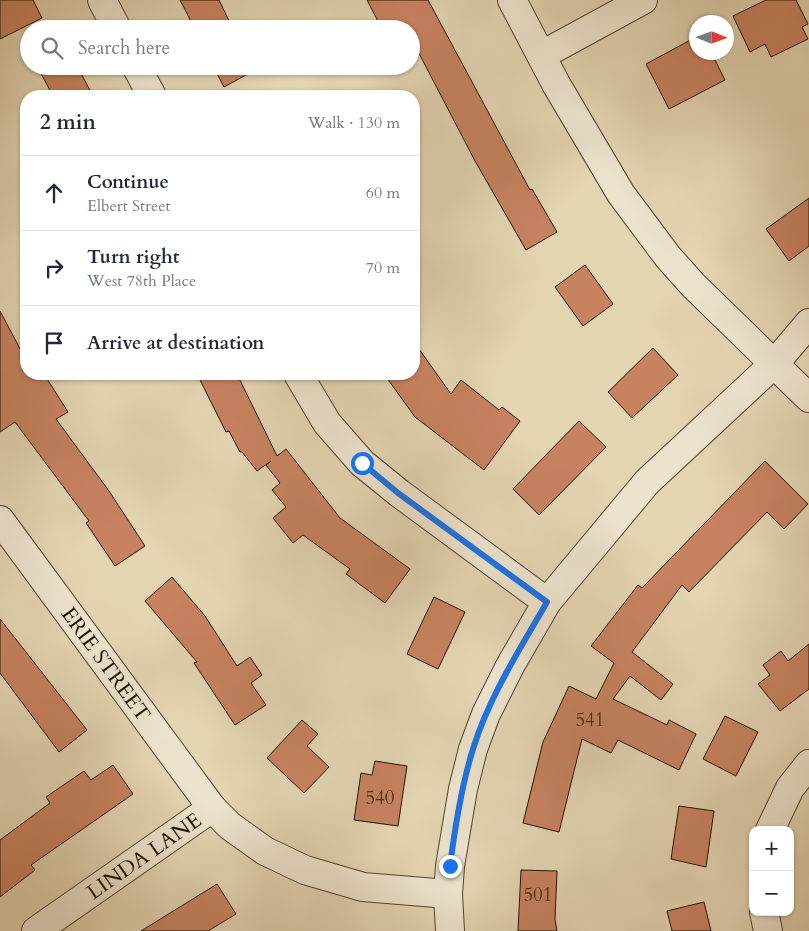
<!DOCTYPE html>
<meta charset="utf-8">
<style>
body{margin:0;font-family:Cardo,serif;background:#f6f6f7;color:#1f2937}
.controls{position:absolute;right:15px;bottom:15px;display:grid;overflow:hidden;border-radius:10px;box-shadow:0 1px 4px #0004}
.controls button{width:45px;height:45px;display:grid;place-items:center;padding:0;border:0;border-bottom:1px solid #e0e1e3;background:#fff;color:#1f2937;font:25px sans-serif}
.compass{position:absolute;left:689px;top:15px;width:45px;height:45px;border-radius:50%;background:#fff;box-shadow:0 1px 4px #0004;rotate:91deg}
.stop{position:absolute;width:15px;height:15px;margin:-11px;border:4px solid #1a73e8;border-radius:50%;background:#fff}
.stop.end{background:#1a73e8;border-color:#fff;box-shadow:0 1px 5px #0008}
.list{margin:0;padding:0;list-style:none}
h2{display:flex;justify-content:space-between;align-items:center;height:65px;margin:0;padding:0 20px;font-size:21px}
h2 small{font-size:16px;font-weight:400;color:#747a83}
.list li{display:grid;grid-template-columns:32px 1fr auto;gap:15px;align-items:center;box-sizing:border-box;height:75px;padding:0 20px;border-top:1px solid #e0e1e3}
.list b{display:block;font-size:19px;white-space:nowrap}
.list p{margin:0;font-size:16px;white-space:nowrap;color:#747a83}
.list em{font-size:16px;font-style:normal;color:#747a83}
.icon{flex:none;width:28px;height:28px;fill:none;stroke:currentColor;stroke-width:2;stroke-linecap:round;stroke-linejoin:round}
.map{position:relative;flex:none;width:809px;height:931px;overflow:hidden}
.search{position:absolute;background:#fff;box-shadow:0 1px 4px #0004;left:20px;top:20px;width:400px;height:55px;display:flex;align-items:center;gap:12px;box-sizing:border-box;padding:0 18px;border-radius:28px;color:#747a83;font-size:19px}
.panel{position:absolute;background:#fff;box-shadow:0 1px 4px #0004;left:20px;top:90px;width:400px;height:290px;border-radius:20px}
.map>svg:first-child{display:block}
.building{fill:#c78260;stroke:#221300}
.lines{fill:none;stroke-linecap:round;stroke-linejoin:round}
.minor-casing{stroke:#52432c;stroke-width:30}
.tertiary-casing{stroke:#52432c;stroke-width:30}
.minor{stroke:#ede3cd;stroke-width:28}
.tertiary{stroke:#ede3cd;stroke-width:28}
.route{stroke:#1a73e8;stroke-width:6}
.labels{text-anchor:middle;stroke-width:4;stroke-linejoin:round;paint-order:stroke}
.number-label{font-size:19px;fill:#4b2f18}
.street-label{font-size:21px;fill:#221300;stroke:#ede3cd}
</style>
<div class="map">
<svg width="809" height="931" viewBox="0 0 809 931">
<rect width="100%" height="100%" fill="#e3d4b2"/>
<filter id="stains"><feTurbulence type="fractalNoise" baseFrequency=".004" numOctaves="4"/><feColorMatrix values="0 0 0 0 .2 0 0 0 0 .09 0 0 0 0 .02 0 0 0 .5 -.17"/></filter>
<radialGradient id="worn" r=".72"><stop offset=".6" stop-color="#630" stop-opacity="0"/><stop offset="1" stop-color="#630" stop-opacity=".3"/></radialGradient>
<g class="building">
<path d="M0 0H33L42 18 0 39Z"/>
<path d="M180 0H219L233 29H195Z"/>
<path d="M367 0H428L530 190 532 189 557 232 526 250 475 161 411 38V29H382Z"/>
<path d="M766 0H796L808 24 802 27 808 39 771 57 765 44 750 52 733 16Z"/>
<path d="M696 37V52H711L725 80 669 109 646 64Z"/>
<path d="M37 66H77L93 96H53Z"/>
<path d="M213 66H253L255 70 224 87Z"/>
<path d="M809 198V246L789 261 766 229Z"/>
<path d="M585 265 613 304 583 326 555 287Z"/>
<path d="M0 311 26 360V374H44L68 412 56 419 109 491 145 546 115 566 86 523 89 521 15 422 0 432Z"/>
<path d="M414 342 451 394 461 380 499 410 502 407 520 421 484 470 415 417 384 374H414Z"/>
<path d="M653 348 678 375 632 418 608 392Z"/>
<path d="M197 374H237L277 456 286 449 340 518 410 569 385 603 346 574 350 569 303 535 293 543 273 518 286 507 272 490 280 483 266 465 271 461 257 471 242 452H240L229 431 226 432Z"/>
<path d="M579 421 606 447 539 515 513 489Z"/>
<path d="M765 461 808 504 784 529 767 512 689 592 682 585 632 652 673 684 661 700 630 676 613 699 667 725 669 720 696 734 679 770 618 740 611 753 582 739 559 832 523 823 543 742 569 686 596 699 614 663 591 646 638 585 642 588Z"/>
<path d="M172 577 205 616 237 666 250 657 262 675 251 683 266 705 235 725 194 663 197 662 145 601Z"/>
<path d="M434 597 465 612 438 669 407 654Z"/>
<path d="M0 619 87 730 59 752 0 673Z"/>
<path d="M809 644V689L780 711 758 684 770 675 763 665 781 651 788 661Z"/>
<path d="M725 716 758 732 736 776 703 759Z"/>
<path d="M302 720 318 734 307 746 329 767 304 793 267 758Z"/>
<path d="M375 761 407 766 398 826 354 820 361 773 372 775Z"/>
<path d="M113 765 133 794 31 865 35 870 0 897V840L50 803 46 797 84 771 91 780Z"/>
<path d="M679 806 714 811 706 867 671 859Z"/>
<path d="M521 870 557 871 555 919 557 931H518Z"/>
<path d="M217 884 236 914 208 931H141Z"/>
<path d="M704 902 711 931H672L667 911Z"/>
</g>
<g class="lines">
<g class="minor-casing">
<g id="minor">
<path d="M102 0 117 29"/>
<path d="M542 55 643 0"/>
<path d="M136 66 152 96"/>
<path d="M298 374 327 423 362 463 399 493 547 602"/>
<path d="M0 520 212 808 230 826 265 851 305 870 363 887 448 894"/>
<path d="M770 830 790 788 809 764"/>
<path d="M764 912 768 931"/>
<path d="M36 931 212 808"/>
<path d="M450 931 448 894 450 866 463 789 473 749 486 714 510 666 547 602 647 482 775 363 809 323"/>
</g>
</g>
<g class="tertiary-casing">
<path id="tertiary" d="M512 0 556 84 621 194 668 257 693 285 809 398"/>
</g>
<use href="#minor" class="minor"/>
<use href="#tertiary" class="tertiary"/>
</g>
<g class="lines">
<path class="route" d="M362 463 398 493 547 602C520 649 489 697 473 749 461 787 455 827 450 866"/>
</g>
<g class="labels">
<g class="number-label">
<text x="590" y="726">541</text>
<text x="380" y="804">540</text>
<text x="538" y="901">501</text>
</g>
<g class="street-label">
<text transform="translate(106 664) rotate(54)" y="7">ERIE STREET</text>
<text transform="translate(144 856) rotate(-35)" y="7">LINDA LANE</text>
</g>
</g>
<rect width="100%" height="100%" filter="url(#stains)"/>
<rect width="100%" height="100%" fill="url(#worn)"/>
</svg>
<div class="controls">
<button>+</button>
<button>−</button>
</div>
<svg class="compass" viewBox="-18 -18 36 36"><path d="M0-13l5 13h-10z" fill="#e53935"/><path d="M0 13l5-13h-10z" fill="#747a83"/></svg>
<div class="stop" style="left:362px;top:463px"></div>
<div class="stop end" style="left:450px;top:866px"></div>
<div class="search"><svg class="icon" aria-label="search" viewBox="0 0 24 24"><circle cx="10" cy="10" r="6"/><path d="M15 15l6 6"/></svg>Search here</div>
<section class="panel">
<h2>2 min<small>Walk · 130 m</small></h2>
<ul class="list">
<li><svg class="icon" aria-label="ahead" viewBox="0 0 24 24"><path d="M12 20V5M6 11l6-6 6 6"/></svg><div><b>Continue</b><p>Elbert Street</p></div><em>60 m</em></li>
<li><svg class="icon" aria-label="right" viewBox="0 0 24 24"><path d="M7 20v-9h11M14 6l5 5-5 5"/></svg><div><b>Turn right</b><p>West 78th Place</p></div><em>70 m</em></li>
<li><svg class="icon" aria-label="arrive" viewBox="0 0 24 24"><path d="M6 21V4h12l-3 4 3 4H6"/></svg><div><b>Arrive at destination</b></div></li>
</ul>
</section>
</div>
